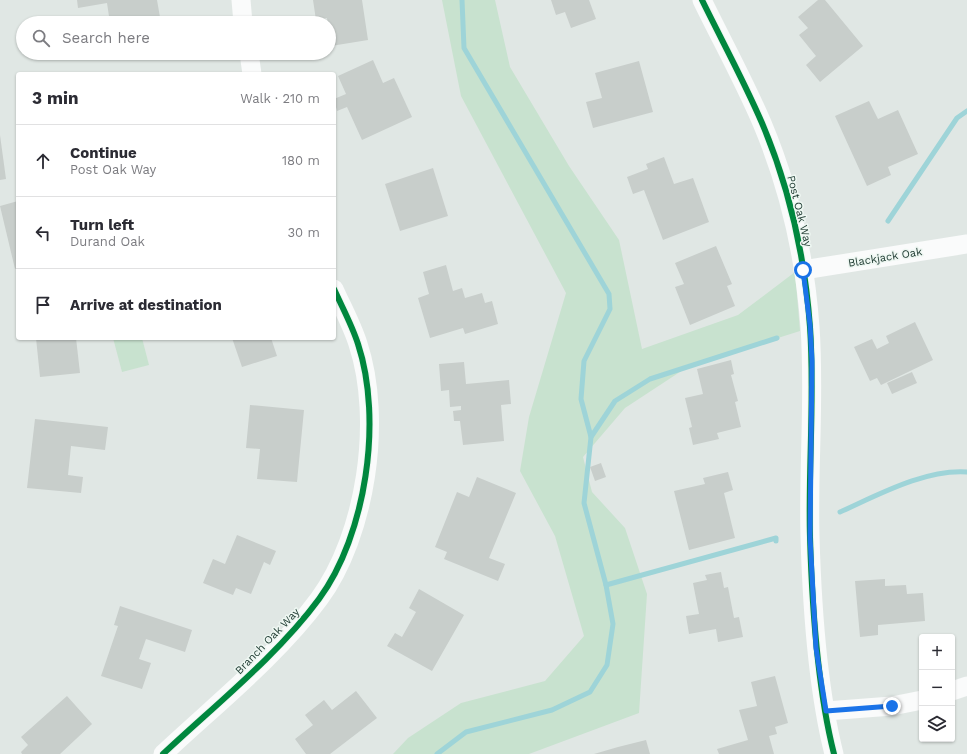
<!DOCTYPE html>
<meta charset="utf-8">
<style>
body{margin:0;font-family:"Work Sans",sans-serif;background:#f7f7f7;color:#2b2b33}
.controls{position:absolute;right:12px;bottom:12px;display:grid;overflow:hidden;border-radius:4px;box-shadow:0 1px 3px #0004}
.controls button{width:36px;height:36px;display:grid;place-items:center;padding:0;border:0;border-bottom:1px solid #e1e1e2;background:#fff;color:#2b2b33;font:20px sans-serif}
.stop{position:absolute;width:12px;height:12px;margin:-9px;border:3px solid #1a73e8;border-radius:50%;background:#fff}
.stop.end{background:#1a73e8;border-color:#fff;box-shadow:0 1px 4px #0008}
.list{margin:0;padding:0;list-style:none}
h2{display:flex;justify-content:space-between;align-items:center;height:52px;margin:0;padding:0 16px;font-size:17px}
h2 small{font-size:13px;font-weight:400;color:#7c7c81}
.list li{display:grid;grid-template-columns:26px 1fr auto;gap:12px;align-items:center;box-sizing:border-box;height:72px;padding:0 16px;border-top:1px solid #e1e1e2}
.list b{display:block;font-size:15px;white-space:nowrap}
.list p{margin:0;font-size:13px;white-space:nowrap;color:#7c7c81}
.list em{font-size:13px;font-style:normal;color:#7c7c81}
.icon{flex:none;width:22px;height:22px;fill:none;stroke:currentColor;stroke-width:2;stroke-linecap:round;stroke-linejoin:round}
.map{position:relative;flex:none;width:967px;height:754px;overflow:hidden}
.search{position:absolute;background:#fff;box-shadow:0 1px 3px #0004;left:16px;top:16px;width:320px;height:44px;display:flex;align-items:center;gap:10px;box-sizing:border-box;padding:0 14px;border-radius:22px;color:#7c7c81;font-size:15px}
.panel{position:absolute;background:#fff;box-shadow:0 1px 3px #0004;left:16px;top:72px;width:320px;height:268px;border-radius:4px}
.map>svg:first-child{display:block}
.green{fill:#c8e2cf}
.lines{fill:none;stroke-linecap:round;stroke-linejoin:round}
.stream{stroke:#9ed4d8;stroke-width:5}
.building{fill:#c8cecb}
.minor{stroke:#fafbfb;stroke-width:19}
.cycleway-casing{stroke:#eef7f2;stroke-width:8}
.cycleway{stroke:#00873e;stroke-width:6}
.route{stroke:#1a73e8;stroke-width:5}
.labels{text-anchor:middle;stroke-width:3;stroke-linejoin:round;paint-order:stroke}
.street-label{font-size:11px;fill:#1e3a31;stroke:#eef7f2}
</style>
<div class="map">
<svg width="967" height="754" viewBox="0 0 967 754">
<rect width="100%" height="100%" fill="#e0e7e4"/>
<g class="green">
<path d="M442 0H495L510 67 569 166 619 240 642 349 738 315 795 272 800 331 689 366 625 408 583 457 592 492 625 528 647 594 639 713 529 754H393L408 738 461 703 545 681 584 636 555 536 520 471 529 417 566 293 461 96Z"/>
<path d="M113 338H142L149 365 122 372Z"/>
</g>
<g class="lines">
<g class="stream">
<path d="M462 0 464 48 609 294 610 309 584 361 581 399 591 437"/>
<path d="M888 221 957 118 967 111"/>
<path d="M840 512C878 495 925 469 967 472"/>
<path d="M606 585 776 538V541"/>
<path d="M437 754 466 732 552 710 590 692 607 665 613 624 606 585 584 503 591 437 615 401 650 379 777 338"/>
</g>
</g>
<g class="building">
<path d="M77 0H157L161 23H110L107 3 78 8Z"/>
<path d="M313 0H362L368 40 331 46 327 18 316 20Z"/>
<path d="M551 0H589L596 19 571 28 565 12 556 15Z"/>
<path d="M818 0H825L863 46 820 82 806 65 816 56 799 35 808 28 798 17Z"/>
<path d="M373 60 383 83 394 78 412 117 362 140 347 107 337 111 334 99 346 94 338 76Z"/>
<path d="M639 61 653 112 593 128 586 102 602 98 595 73Z"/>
<path d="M869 101 878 119 898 110 918 154 888 167 891 175 867 186 835 116Z"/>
<path d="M0 135 6 179 0 180Z"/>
<path d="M664 157 674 184 693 178 709 222 663 240 644 190 633 194 627 177 648 169 646 164Z"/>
<path d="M433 168 448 216 400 231 385 184Z"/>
<path d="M18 201V268L15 269 0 206Z"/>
<path d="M716 246 732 284 727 286 735 306 690 325 675 287 684 284 675 263Z"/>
<path d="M446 265 453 291 462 288 465 298 482 293 485 303 492 301 498 324 465 334 463 328 430 338 418 298 429 294 423 272Z"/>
<path d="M915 322 933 360 881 385 877 378 870 381 854 347 872 339 877 349 889 343 886 336Z"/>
<path d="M36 338H76L80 373 40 377Z"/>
<path d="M232 338H271L277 356 242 367Z"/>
<path d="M731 360 734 374 731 375 738 401 735 402 741 427 717 433 719 439 693 445 689 428 692 427 685 398 703 394 697 369Z"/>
<path d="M464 362 466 384 509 380 511 404 501 405 504 441 463 445 460 421H454L453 411 461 410V406L450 407 449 390 441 391 439 364Z"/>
<path d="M912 372 917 383 892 394 887 383Z"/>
<path d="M250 405 304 410 297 482 257 479 260 449 246 448Z"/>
<path d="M35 419 108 427 105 450 71 446 68 475 83 477 81 493 27 488Z"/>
<path d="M601 463 606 477 595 481 590 467Z"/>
<path d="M728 472 733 490 724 493 735 538 689 550 674 491 705 484 703 478Z"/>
<path d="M477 477 516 493 489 558 505 564 498 581 444 559 447 552 435 547 457 492 469 497Z"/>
<path d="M237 535 276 551 270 565 264 562 251 594 236 588 233 595 203 583 213 559 225 564Z"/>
<path d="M721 572 724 588 728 587 734 618 739 617 743 637 718 642 716 629 689 634 686 616 699 614 693 583 707 580 705 575Z"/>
<path d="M885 579V586L906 585 907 594 923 593 925 621 878 625V635L860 637 855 581Z"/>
<path d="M419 589 464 615 432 671 387 646 395 633 402 637 416 612 409 608Z"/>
<path d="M120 606 192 630 185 652 146 639 139 659 151 663 142 689 101 676 118 626 114 625Z"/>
<path d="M775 676 788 723 775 727 777 734 769 736 774 754H719L717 749 748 740 739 710 757 706 751 682Z"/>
<path d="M356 691 377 718 330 754H306L295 739 313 725 305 715 324 700 332 710Z"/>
<path d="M67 696 92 724 60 754H22L21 752 28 745 21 737Z"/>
<path d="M646 740 650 754H594L618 747Z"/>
</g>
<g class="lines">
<g class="minor">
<path d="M241 0 243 23"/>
<path d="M702 0C722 41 744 81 762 123 789 187 805 258 810 327 815 397 808 467 810 537 812 606 817 687 834 754"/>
<path d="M249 53 252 74"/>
<path d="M803 270 967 244"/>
<path d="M952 691 967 686"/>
<path d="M826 711 892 706 922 700"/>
<path d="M163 754C214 706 278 655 319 599 366 535 383 420 358 344 352 325 342 307 334 289"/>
</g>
<g class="cycleway-casing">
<g id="cycleway">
<path d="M702 0C722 41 744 81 762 123 789 187 805 258 810 327 815 397 808 467 810 537 812 606 817 687 834 754"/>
<path d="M163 754C214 706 278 655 319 599 366 535 383 420 358 344 352 325 342 307 334 289"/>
</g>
</g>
<use href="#cycleway" class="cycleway"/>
</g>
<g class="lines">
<path class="route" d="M803 270 810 325 812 361 810 537 816 648 826 711 892 706"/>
</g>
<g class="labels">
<g class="street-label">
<text transform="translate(800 211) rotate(76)" y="4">Post Oak Way</text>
<text transform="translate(885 257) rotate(-9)" y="4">Blackjack Oak</text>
<text transform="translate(267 641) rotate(-46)" y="4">Branch Oak Way</text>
</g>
</g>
</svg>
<div class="controls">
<button>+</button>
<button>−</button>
<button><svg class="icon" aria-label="layers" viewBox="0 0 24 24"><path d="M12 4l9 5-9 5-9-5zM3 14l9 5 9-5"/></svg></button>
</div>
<div class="stop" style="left:803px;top:270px"></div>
<div class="stop end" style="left:892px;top:706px"></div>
<div class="search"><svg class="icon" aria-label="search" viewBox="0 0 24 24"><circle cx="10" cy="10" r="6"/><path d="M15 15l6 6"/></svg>Search here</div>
<section class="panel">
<h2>3 min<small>Walk · 210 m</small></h2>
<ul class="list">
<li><svg class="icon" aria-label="ahead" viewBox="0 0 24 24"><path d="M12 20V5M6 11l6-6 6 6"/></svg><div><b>Continue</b><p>Post Oak Way</p></div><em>180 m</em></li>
<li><svg class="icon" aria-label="left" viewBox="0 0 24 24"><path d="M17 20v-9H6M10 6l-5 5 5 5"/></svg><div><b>Turn left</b><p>Durand Oak</p></div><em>30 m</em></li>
<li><svg class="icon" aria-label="arrive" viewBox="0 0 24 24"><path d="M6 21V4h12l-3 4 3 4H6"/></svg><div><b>Arrive at destination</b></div></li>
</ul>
</section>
</div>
